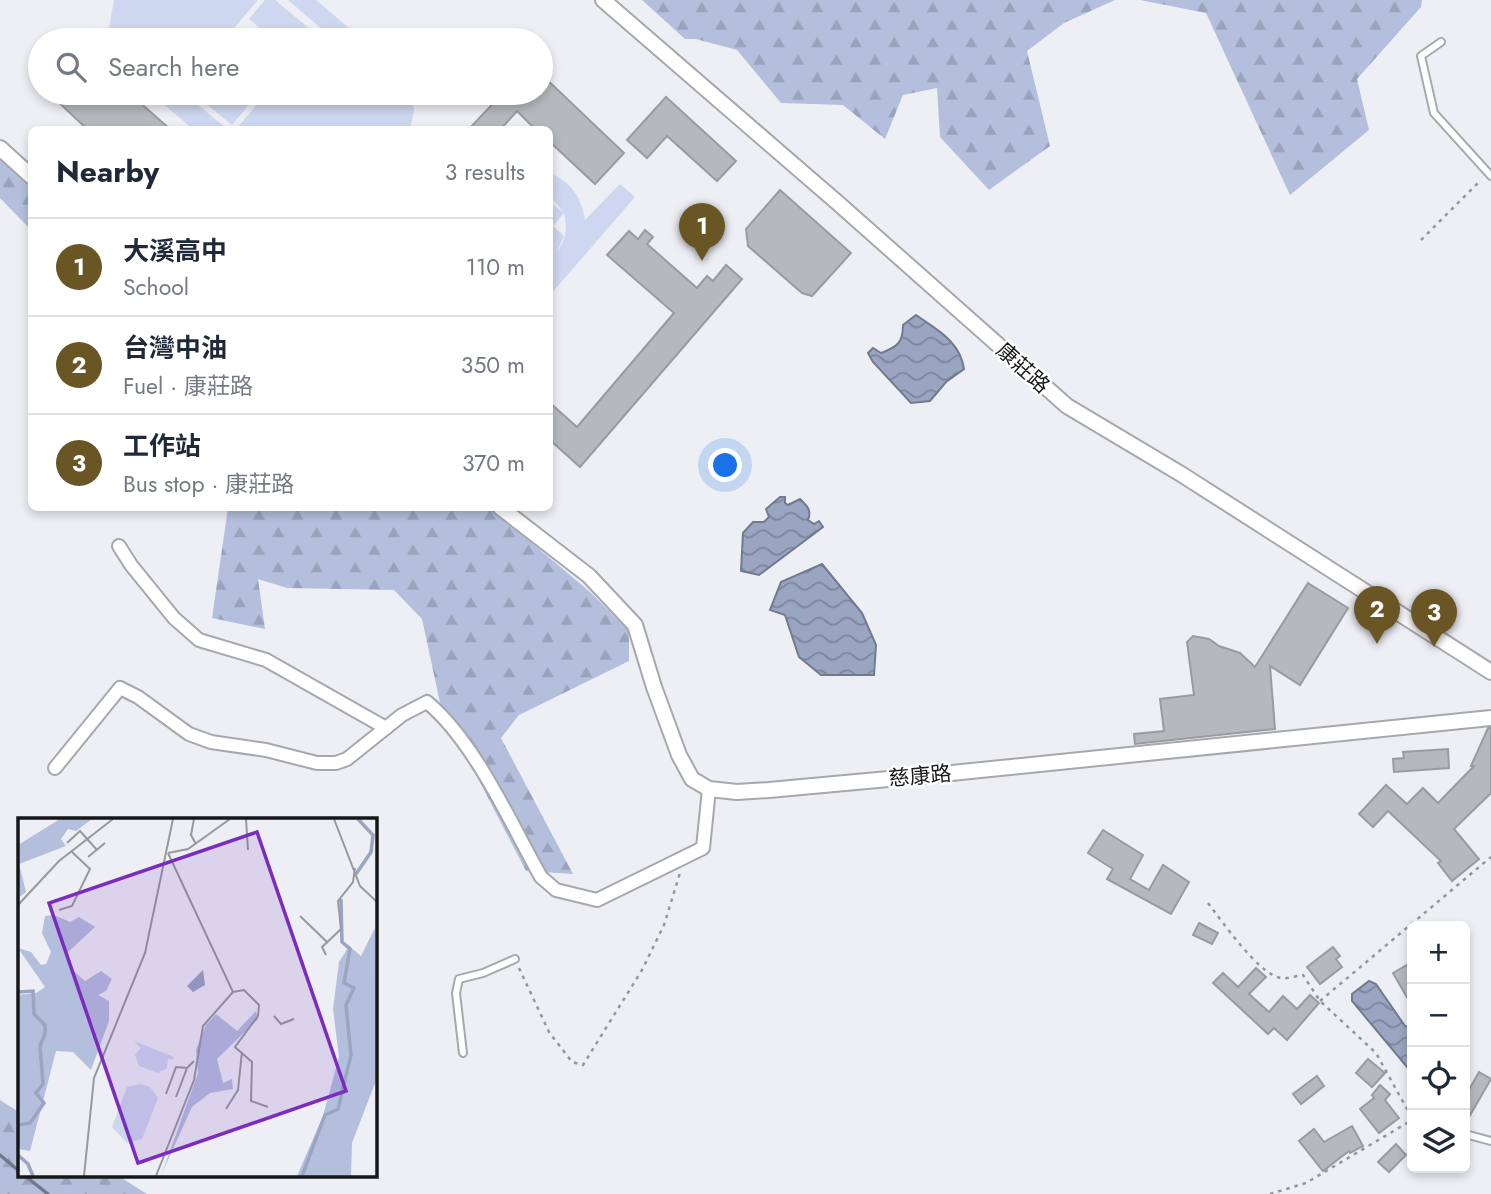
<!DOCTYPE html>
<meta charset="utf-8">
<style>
body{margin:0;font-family:Jost,"Noto Sans TC",sans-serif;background:#f2f2f3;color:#1f2937}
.controls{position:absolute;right:21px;bottom:21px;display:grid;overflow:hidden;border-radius:10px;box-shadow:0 4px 10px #0003}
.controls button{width:63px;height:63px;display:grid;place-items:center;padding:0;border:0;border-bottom:2px solid #e0e1e3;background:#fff;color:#1f2937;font:35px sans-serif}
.you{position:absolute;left:726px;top:466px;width:24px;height:24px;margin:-18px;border:5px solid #fff;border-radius:50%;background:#1a73e8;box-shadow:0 0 0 10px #1a73e833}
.badge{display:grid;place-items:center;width:46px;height:46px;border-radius:50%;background:#6a5625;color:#fff;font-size:23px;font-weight:700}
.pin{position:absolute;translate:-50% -58px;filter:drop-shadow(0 2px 4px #0008)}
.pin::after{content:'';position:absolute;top:37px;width:24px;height:21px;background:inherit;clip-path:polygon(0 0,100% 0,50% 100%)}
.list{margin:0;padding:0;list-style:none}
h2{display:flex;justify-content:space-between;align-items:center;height:91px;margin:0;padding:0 28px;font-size:30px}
h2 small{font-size:23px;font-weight:400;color:#747a83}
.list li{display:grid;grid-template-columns:46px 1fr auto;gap:21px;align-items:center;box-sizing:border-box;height:98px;padding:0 28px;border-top:2px solid #e0e1e3}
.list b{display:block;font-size:26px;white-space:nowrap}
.list p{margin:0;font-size:23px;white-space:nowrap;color:#747a83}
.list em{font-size:23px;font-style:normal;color:#747a83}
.icon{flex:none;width:38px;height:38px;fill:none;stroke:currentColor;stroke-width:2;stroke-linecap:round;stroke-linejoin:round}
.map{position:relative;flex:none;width:1491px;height:1194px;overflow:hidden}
.search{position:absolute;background:#fff;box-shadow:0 4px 10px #0003;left:28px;top:28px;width:525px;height:77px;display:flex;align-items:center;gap:18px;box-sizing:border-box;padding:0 24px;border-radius:38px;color:#747a83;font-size:26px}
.panel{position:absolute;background:#fff;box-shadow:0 4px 10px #0003;left:28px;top:126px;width:525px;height:385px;border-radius:10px}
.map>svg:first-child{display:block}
.green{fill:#cdd7ef}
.forest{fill:url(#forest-firs)}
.water{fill:url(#water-waves);stroke:#727a8f;stroke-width:2}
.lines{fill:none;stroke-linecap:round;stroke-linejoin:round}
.stream{stroke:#727a8f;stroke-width:3.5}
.building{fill:#b5b8bd;stroke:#999ba0;stroke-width:2}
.service-casing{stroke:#a6a8ad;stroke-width:10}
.minor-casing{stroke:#a6a8ad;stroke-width:16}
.tertiary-casing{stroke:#a6a8ad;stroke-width:18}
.path{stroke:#94969a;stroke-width:2.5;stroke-dasharray:3.5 5;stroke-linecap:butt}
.service{stroke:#fff;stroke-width:6}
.minor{stroke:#fff;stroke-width:12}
.tertiary{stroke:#fff;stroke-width:14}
.labels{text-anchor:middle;stroke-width:5;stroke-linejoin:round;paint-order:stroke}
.street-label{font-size:21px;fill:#161719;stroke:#fff}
.inset-river{fill:none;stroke:#9aa5c1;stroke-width:3.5}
.inset-road{fill:none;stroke:#97999d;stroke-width:2}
.view{fill:#7b2cbf;fill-opacity:0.15;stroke:#7b2cbf;stroke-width:3.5}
.inset-edge{fill:none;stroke:#161719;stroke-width:3.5}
</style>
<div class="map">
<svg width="1491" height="1194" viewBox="0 0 1491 1194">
<defs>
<pattern id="forest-firs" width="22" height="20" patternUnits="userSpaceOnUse" patternTransform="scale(1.75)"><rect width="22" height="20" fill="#b3bfdc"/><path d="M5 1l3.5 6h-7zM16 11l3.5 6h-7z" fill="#99a3bc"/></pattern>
<pattern id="water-waves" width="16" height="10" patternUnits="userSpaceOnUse" patternTransform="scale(1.75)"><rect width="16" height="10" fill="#9aa5c1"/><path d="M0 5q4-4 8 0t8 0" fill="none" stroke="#7d859c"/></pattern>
</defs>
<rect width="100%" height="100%" fill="#edeff5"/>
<g class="green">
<path d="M114 0H258L224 40H109L108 33Z"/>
<path d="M265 0H275L311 30 302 40H275L249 19Z"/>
<path d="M288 0H316L363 40H312L322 29Z"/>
<path d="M150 93H184L227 129H193Z"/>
<path d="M193 93H241L252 101 232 125Z"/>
<path d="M267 93H412L414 111 410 129H236Z"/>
<path d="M550 173C571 182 582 198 585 220L620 184 635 197 550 295V223L564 236 557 252C566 239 568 228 564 213L554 225 550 221V202L563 212 550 195Z"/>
</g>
<g class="forest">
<path d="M642 0H1115L1064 23 1027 51 1050 146 989 190 940 137 937 88 903 95 885 139 843 105 781 103 737 50 696 39H685Z"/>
<path d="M1140 0H1422L1421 7 1357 79 1369 130 1290 195 1206 13Z"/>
<path d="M0 159 31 188V230L0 198Z"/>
<path d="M228 508H490L589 591 629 631V661L519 715 501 738 573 874 526 871 441 707 422 619 394 590 287 588 258 579 265 629 212 618Z"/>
<path d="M0 1100 19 1112V1175H117L147 1194H0Z"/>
</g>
<g class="water">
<path d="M916 315C937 330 960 341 964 369L946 382 930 401 911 403 873 362 868 353 873 348 881 353C897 347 903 343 903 325Z"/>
<path d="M780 497H785V503L788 505 800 499C807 506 812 510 808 520L814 524 819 521 823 527 759 575 741 571 743 533 753 522H764L769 517 766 509Z"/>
<path d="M822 564 862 613 876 645 874 675H821L799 657 785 615 770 610 781 582Z"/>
<path d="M1369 981 1376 984 1405 1026 1412 1028V1073L1352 1001V994Z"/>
</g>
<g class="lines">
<g class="stream">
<path d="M0 1155 19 1171"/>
<path d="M24 1175 48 1194"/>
</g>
</g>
<g class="building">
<path d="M541 74 624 153 595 184 550 142V130H536L517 111 500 130H468L503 93H541Z"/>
<path d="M60 93H129L171 130H88L55 99Z"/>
<path d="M666 97 736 161 717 181 667 136 647 158 627 140Z"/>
<path d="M780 190 851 253 812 296 802 293 748 246 746 229Z"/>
<path d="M645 230 653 237 647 244 697 288 707 276 713 281 726 265 742 279 580 467 550 440V403L577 427 674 313 607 255 629 231 638 239Z"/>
<path d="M1308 583 1348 608 1300 685 1270 666 1275 729 1135 744 1134 734 1164 731 1160 699 1194 695 1187 642 1193 636 1209 639 1219 646 1240 653 1255 667Z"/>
<path d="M1488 728H1491V793L1454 829 1479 859 1452 881 1438 863 1441 861 1388 811 1373 827 1359 814 1386 785 1407 804 1423 788 1438 803 1474 766H1471Z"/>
<path d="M1448 749 1449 768 1394 772 1393 759 1404 758 1403 752Z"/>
<path d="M1103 830 1143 855 1130 879 1149 890 1163 865 1189 882 1171 914 1107 879 1113 869 1088 853Z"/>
<path d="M1199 923 1218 933 1212 944 1193 935Z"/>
<path d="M1333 947 1340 956 1336 959 1342 967 1320 984 1307 967Z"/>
<path d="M1412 962V1006L1393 973Z"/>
<path d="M1256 968 1266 977 1249 994 1269 1012 1283 996 1297 1009 1310 995 1319 1003 1287 1040 1274 1028 1268 1034 1213 983 1223 973 1238 987Z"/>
<path d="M1368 1059 1385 1073 1372 1087 1356 1073Z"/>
<path d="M1479 1072 1491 1079 1465 1124V1097Z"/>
<path d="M1317 1076 1324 1086 1301 1104 1293 1094Z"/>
<path d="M1380 1085 1390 1094 1385 1100 1399 1118 1379 1133 1360 1109 1374 1098 1372 1095Z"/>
<path d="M1352 1126 1363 1146 1350 1153 1349 1151 1323 1171 1299 1141 1314 1129 1324 1142Z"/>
<path d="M1396 1144 1406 1155 1389 1172 1378 1162Z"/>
</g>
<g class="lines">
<g class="service-casing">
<g id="service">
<path d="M1441 42 1421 56 1434 113 1491 176"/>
<path d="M463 1053 456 993 459 979 483 973 515 959"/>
<path d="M1465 1134 1491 1141"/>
</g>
</g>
<g class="minor-casing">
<g id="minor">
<path d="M119 546 131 565 174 618 199 640 266 660 386 728"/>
<path d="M55 768 120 688 138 697 189 734 211 742 266 750 317 763H336L347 759 402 715 427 702C475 742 510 822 541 877L556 890 597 900 703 848 709 789"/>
</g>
</g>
<g class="tertiary-casing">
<g id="tertiary">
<path d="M603 0 839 204 1067 406 1181 474 1491 672"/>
<path d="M0 148 32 177"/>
<path d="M501 508 589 576 635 625 654 687 679 755 692 779 709 789 737 792 769 790 932 775 1491 718"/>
</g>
</g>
<g class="path">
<path d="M1421 240 1481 180"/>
<path d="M1208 903C1221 920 1259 975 1281 978 1287 979 1296 976 1303 975L1320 1001 1376 1053 1412 1118"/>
<path d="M519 968 549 1032 572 1062 583 1065 642 970 664 925 680 873"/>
<path d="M1320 1001 1491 857"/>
<path d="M1270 1194 1306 1183 1412 1120"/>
</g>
<use href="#service" class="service"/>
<use href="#minor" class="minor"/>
<use href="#tertiary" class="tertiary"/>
</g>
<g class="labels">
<g class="street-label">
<text transform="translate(1023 368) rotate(42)" y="7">康莊路</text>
<text transform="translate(920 776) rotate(-5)" y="7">慈康路</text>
</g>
</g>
<g transform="translate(18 818)">
<rect width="359" height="359" fill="#edeff5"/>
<path d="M116 223 156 239 155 242 150 241 149 250 140 255 121 248 117 237 123 230ZM122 266 132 269 140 280 124 321 109 325 94 309 109 269Z" fill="#cdd7ef"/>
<path d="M42 1H74L58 13 50 11 43 21 48 28 1 46 8 74 0 80V27ZM36 97 52 104 61 99 77 109 50 134 52 150 67 163 83 153 94 161 88 173 80 177 91 183V203L73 252 55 234 38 233 12 333 0 331V177L18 175 27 169 0 130 13 134 23 147 28 146 33 134 24 115 27 98ZM357 110 359 260 334 325 333 358H279L305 298 321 239 315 191 321 144 331 128 343 138ZM238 193 240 201 199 241 205 265 214 261 215 271 192 275 174 289 144 355 180 255 178 232 188 207 198 196 219 213Z" fill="#b3bfdc"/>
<path d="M185 152 187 167 175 174 169 168Z" fill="#9aa5c1"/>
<path class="inset-river" d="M338 56 353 34 355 17 340 1M0 174 15 173 16 196 27 207V216L22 228 25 266 18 275 26 285 12 305 0 307M0 337 10 346 15 358M284 358 307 297 320 291 333 237 328 187 336 170 326 165 332 131 324 124 323 81"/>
<path class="inset-road" d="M176 1 173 17 178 26M228 1 230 32M316 1 342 68 359 84M49 25 62 13 79 32M150 35 170 31 212 1M70 39 87 25M0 87 41 43 95 1M41 92 54 88 72 51 54 34M282 98 310 125M308 137 304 129 323 111 320 83 335 64 337 50M215 174 226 172 241 187 240 198 217 229 234 244 233 283 250 289M256 198 263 206 276 201M148 276 158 249 169 250 176 243M158 279 169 250M208 291 220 272 224 234M66 358 76 260 127 135 155 1M138 358 176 262 185 208 215 174 150 35"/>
<path class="view" d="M239 14 328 273 120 345 31 85Z"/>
<rect width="359" height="359" class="inset-edge"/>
</g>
</svg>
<div class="controls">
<button>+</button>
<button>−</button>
<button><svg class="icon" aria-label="locate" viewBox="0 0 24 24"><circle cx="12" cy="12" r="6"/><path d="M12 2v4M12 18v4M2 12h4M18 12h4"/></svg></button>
<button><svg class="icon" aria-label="layers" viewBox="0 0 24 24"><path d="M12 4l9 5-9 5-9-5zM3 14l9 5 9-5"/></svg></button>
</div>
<div class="you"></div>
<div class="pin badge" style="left:702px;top:261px">1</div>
<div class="pin badge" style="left:1377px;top:644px">2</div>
<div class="pin badge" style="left:1434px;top:647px">3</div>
<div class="search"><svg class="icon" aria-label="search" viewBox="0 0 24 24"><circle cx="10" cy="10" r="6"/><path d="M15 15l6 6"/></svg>Search here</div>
<section class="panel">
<h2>Nearby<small>3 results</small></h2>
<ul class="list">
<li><span class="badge">1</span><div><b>大溪高中</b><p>School</p></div><em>110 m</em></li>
<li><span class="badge">2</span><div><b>台灣中油</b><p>Fuel · 康莊路</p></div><em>350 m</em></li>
<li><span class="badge">3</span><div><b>工作站</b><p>Bus stop · 康莊路</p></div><em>370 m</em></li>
</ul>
</section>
</div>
